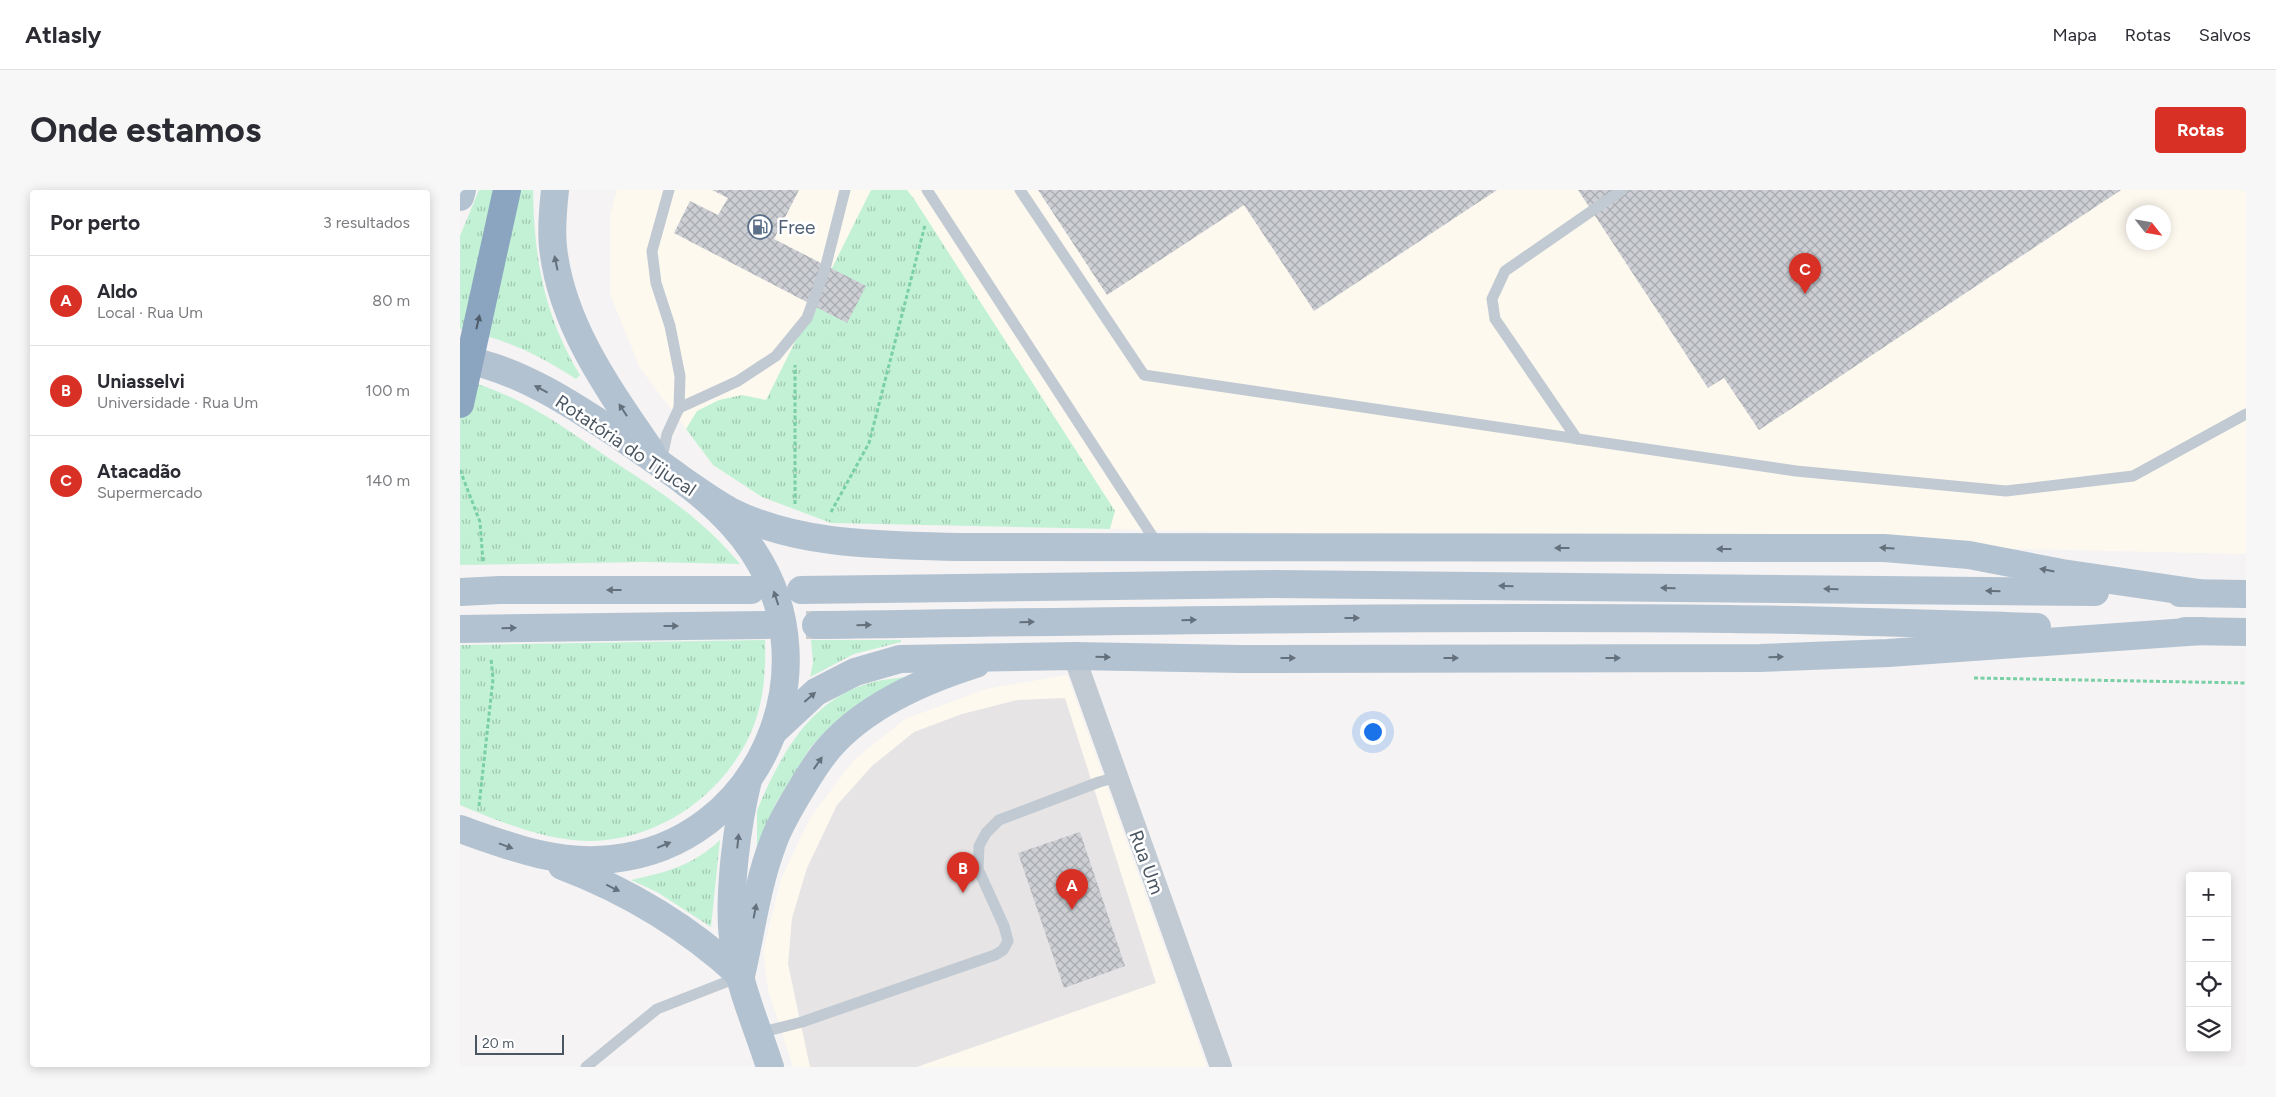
<!DOCTYPE html>
<html lang="pt">
<meta charset="utf-8">
<style>
body{margin:0;font-family:Figtree,sans-serif;background:#f7f7f7;color:#2b2b33}
.controls{position:absolute;right:15px;bottom:15px;display:grid;overflow:hidden;border-radius:5px;box-shadow:0 2px 12px #0003}
.controls button{width:45px;height:45px;display:grid;place-items:center;padding:0;border:0;border-bottom:1px solid #e1e1e2;background:#fff;color:#2b2b33;font:25px sans-serif}
.compass{position:absolute;left:1666px;top:15px;width:45px;height:45px;border-radius:50%;background:#fff;box-shadow:0 2px 12px #0003;rotate:121deg}
.scale{position:absolute;left:15px;bottom:12px;width:89px;box-sizing:border-box;padding-left:5px;border:2px solid #4a5661;border-top:0;font-size:14px;line-height:18px;white-space:nowrap;color:#4a5661;-webkit-text-stroke:4px #fff;paint-order:stroke}
.you{position:absolute;left:912px;top:541px;width:18px;height:18px;margin:-12px;border:4px solid #fff;border-radius:50%;background:#1a73e8;box-shadow:0 0 0 8px #1a73e833}
.badge{display:grid;place-items:center;width:32px;height:32px;border-radius:50%;background:#d93025;color:#fff;font-size:16px;font-weight:700}
.pin{position:absolute;translate:-50% -41px;filter:drop-shadow(0 1px 2px #0008)}
.pin::after{content:'';position:absolute;top:26px;width:18px;height:15px;background:inherit;clip-path:polygon(0 0,100% 0,50% 100%)}
.list{margin:0;padding:0;list-style:none}
h2{display:flex;justify-content:space-between;align-items:center;height:65px;margin:0;padding:0 20px;font-size:21px}
h2 small{font-size:16px;font-weight:400;color:#7c7c81}
.list li{display:grid;grid-template-columns:32px 1fr auto;gap:15px;align-items:center;box-sizing:border-box;height:90px;padding:0 20px;border-top:1px solid #e1e1e2}
.list b{display:block;font-size:19px;white-space:nowrap}
.list p{margin:0;font-size:16px;white-space:nowrap;color:#7c7c81}
.list em{font-size:16px;font-style:normal;color:#7c7c81}
.icon{flex:none;width:28px;height:28px;fill:none;stroke:currentColor;stroke-width:2;stroke-linecap:round;stroke-linejoin:round}
.map{position:relative;flex:none;width:1786px;height:877px;overflow:hidden;border-radius:5px}
header{display:flex;align-items:center;gap:30px;box-sizing:border-box;height:70px;padding:0 25px;background:#fff;border-bottom:1px solid #e1e1e2}
header strong{font-size:24px}
nav{display:flex;gap:28px;margin-inline-start:auto;font-size:18px}
.intro{display:flex;align-items:center;justify-content:space-between;box-sizing:border-box;height:120px;padding:0 30px}
h1{margin:0;font-size:35px}
.button{padding:12px 22px;border-radius:5px;background:#d93025;color:#fff;font-size:18px;font-weight:700}
main{display:flex;gap:30px;padding:0 30px}
aside{flex:1;background:#fff;border-radius:5px;box-shadow:0 2px 12px #0003}
.map>svg:first-child{display:block}
.commercial{fill:#fdf9ef;fill-rule:evenodd}
.education{fill:#e6e4e5}
.grass{fill:url(#grass-tufts)}
.building{fill:url(#building-cross-hatch)}
.lines{fill:none;stroke-linecap:round;stroke-linejoin:round}
.primary-tunnel{stroke:#caccce;stroke-width:28;stroke-dasharray:28 14;stroke-linecap:butt}
.path{stroke:#7ad0a6;stroke-width:3;stroke-dasharray:4 2.5;stroke-linecap:butt}
.lane{stroke:#c1cad2;stroke-width:11}
.street{stroke:#c1cad2;stroke-width:22}
.primary{stroke:#b3c2d1;stroke-width:28}
.highway{stroke:#8ba5c1;stroke-width:28}
.oneway{fill:#64717d}
.oneway2{fill:#505e6b}
.labels{text-anchor:middle;stroke-width:5;stroke-linejoin:round;paint-order:stroke}
.service-label{font-size:19px;fill:#4e5e75;stroke:#fff;text-anchor:start}
.street-label{font-size:19px;fill:#4a5661;stroke:#fff}
</style>
<header>
<strong>Atlasly</strong>
<nav><a>Mapa</a><a>Rotas</a><a>Salvos</a></nav>
</header>
<div class="intro"><h1>Onde estamos</h1><a class="button">Rotas</a></div>
<main>
<aside>
<h2>Por perto<small>3 resultados</small></h2>
<ul class="list">
<li><span class="badge">A</span><div><b>Aldo</b><p>Local · Rua Um</p></div><em>80 m</em></li>
<li><span class="badge">B</span><div><b>Uniasselvi</b><p>Universidade · Rua Um</p></div><em>100 m</em></li>
<li><span class="badge">C</span><div><b>Atacadão</b><p>Supermercado</p></div><em>140 m</em></li>
</ul>
</aside>
<div class="map">
<svg width="1786" height="877" viewBox="0 0 1786 877">
<defs>
<pattern id="grass-tufts" width="24" height="20" patternUnits="userSpaceOnUse" patternTransform="scale(1.25)"><rect width="24" height="20" fill="#c3f1d5"/><path d="M3 7l-1-3M5 7V3M7 7l1-3M15 17l-1-3M17 17v-4M19 17l1-3" fill="none" stroke="#a0c6b0"/></pattern>
<pattern id="building-cross-hatch" width="8" height="8" patternUnits="userSpaceOnUse" patternTransform="scale(1.25)"><rect width="8" height="8" fill="#cdcfd5"/><path d="M0 0l8 8M0 8l8-8" fill="none" stroke="#a8abb0"/></pattern>
</defs>
<rect width="100%" height="100%" fill="#f5f3f3"/>
<g class="commercial">
<path d="M157 0H1786V364L371 333 302 307 253 275 180 178 150 104V25ZM1674 22H1704V52H1674Z"/>
<path d="M607 485 747 877H333L308 800 303 761 321 689 350 628 394 570 445 529 526 499Z"/>
</g>
<path class="education" d="M605 508 696 793 457 877H350L328 774 332 728 347 678 377 615 412 576 454 542 502 524 557 510Z"/>
<g class="grass">
<path d="M19 0H73C74 69 84 125 120 185L116 189C76 163 47 150 0 139V46Z"/>
<path d="M411 0H447L454 9 655 321 650 339 371 333 302 307 253 275 226 239 237 221 259 210 282 205 306 210Z"/>
<path d="M0 189C61 205 99 234 150 269 199 301 242 328 280 374L185 372 0 375Z"/>
<path d="M305 450C306 480 304 511 292 540 265 604 199 651 128 651 83 650 41 632 0 615V455Z"/>
<path d="M351 450H441V452L394 464 350 487 353 473Z"/>
<path d="M447 487 395 517 370 537 350 558 316 613 297 657V621L301 611C325 557 354 506 417 491 427 489 437 488 447 487Z"/>
<path d="M260 650 251 737 197 702 171 690C207 682 232 676 260 650Z"/>
</g>
<g class="building">
<path d="M252 0H339L314 49 406 96 387 133 214 43 230 11 258 25 268 8Z"/>
<path d="M578 0H1037L854 121 784 15 647 105Z"/>
<path d="M1118 0H1661L1299 240 1264 188 1248 198Z"/>
<path d="M620 642 665 776 604 798 558 663Z"/>
</g>
<g class="lines">
<path class="primary-tunnel" d="M304 435H356"/>
<g class="path">
<path d="M0 280 20 332 23 372"/>
<path d="M335 314V175"/>
<path d="M371 322 409 253 465 35"/>
<path d="M1514 488 1786 493"/>
<path d="M19 616 33 489 31 468"/>
</g>
<g class="lane">
<path d="M467 0 698 355"/>
<path d="M560 0 684 185 1336 281 1546 301 1673 286 1786 224"/>
<path d="M219 218 278 191 316 166 347 128 365 79 385 0"/>
<path d="M1117 249 1035 129 1032 109 1045 81 1162 0"/>
<path d="M201 272 207 244 219 218 220 186 210 136 196 93 192 61 209 0"/>
<path d="M299 843 342 832 535 765 543 760 548 751 544 736 518 679 519 656 526 643 539 630 639 592 657 587"/>
<path d="M126 877 197 819 279 787"/>
</g>
<path class="street" d="M614 466 761 877"/>
<g class="primary">
<path d="M95 0C93 18 91 39 93 57 101 134 149 200 191 261"/>
<path d="M0 7 2 0"/>
<path d="M0 169C56 177 115 216 161 247 207 279 261 312 293 361 373 481 299 654 152 669 96 675 51 657 0 639"/>
<path d="M225 292C240 302 255 313 270 321 339 356 422 355 497 357L1424 358 1509 365 1602 383 1739 403"/>
<path d="M341 400 815 394 1635 402"/>
<path d="M0 402 40 400H291"/>
<path d="M1720 403 1786 404"/>
<path d="M356 435C660 431 965 426 1270 429 1372 430 1474 434 1577 437"/>
<path d="M0 439 304 435"/>
<path d="M1725 441 1786 442"/>
<path d="M314 541 356 502 395 482 440 469 614 466 779 469 1300 468 1428 463 1742 441"/>
<path d="M288 590C277 634 268 704 273 749 277 792 297 836 310 877"/>
<path d="M102 676C168 701 229 738 281 786"/>
<path d="M281 786C291 742 297 695 313 653 318 638 327 623 335 609 344 594 353 578 364 564 400 518 462 491 516 474"/>
</g>
<path class="highway" d="M0 214 47 0"/>
</g>
<defs><path id="oneway-solid" d="M-6-.8H1V-3.2L6.5 0L1 3.2V.8H-6Z" transform="scale(1.25)"/></defs>
<g class="oneway">
<use href="#oneway-solid" transform="translate(96 73) rotate(-102)"/>
<use href="#oneway-solid" transform="translate(81 199) rotate(-152)"/>
<use href="#oneway-solid" transform="translate(163 220) rotate(-123)"/>
<use href="#oneway-solid" transform="translate(1102 358) rotate(-180)"/>
<use href="#oneway-solid" transform="translate(1427 358) rotate(-177)"/>
<use href="#oneway-solid" transform="translate(1264 359) rotate(180)"/>
<use href="#oneway-solid" transform="translate(1587 380) rotate(-169)"/>
<use href="#oneway-solid" transform="translate(1046 396) rotate(-179)"/>
<use href="#oneway-solid" transform="translate(1208 398) rotate(-179)"/>
<use href="#oneway-solid" transform="translate(1371 399) rotate(-179)"/>
<use href="#oneway-solid" transform="translate(154 400) rotate(-180)"/>
<use href="#oneway-solid" transform="translate(1533 401) rotate(-179)"/>
<use href="#oneway-solid" transform="translate(316 408) rotate(-108)"/>
<use href="#oneway-solid" transform="translate(892 428)"/>
<use href="#oneway-solid" transform="translate(729 430) rotate(-1)"/>
<use href="#oneway-solid" transform="translate(567 432) rotate(-1)"/>
<use href="#oneway-solid" transform="translate(404 435) rotate(-1)"/>
<use href="#oneway-solid" transform="translate(211 436)"/>
<use href="#oneway-solid" transform="translate(49 438) rotate(-1)"/>
<use href="#oneway-solid" transform="translate(643 467) rotate(1)"/>
<use href="#oneway-solid" transform="translate(1316 467) rotate(-2)"/>
<use href="#oneway-solid" transform="translate(828 468)"/>
<use href="#oneway-solid" transform="translate(991 468)"/>
<use href="#oneway-solid" transform="translate(1153 468)"/>
<use href="#oneway-solid" transform="translate(350 507) rotate(-41)"/>
<use href="#oneway-solid" transform="translate(358 573) rotate(-55)"/>
<use href="#oneway-solid" transform="translate(278 651) rotate(-84)"/>
<use href="#oneway-solid" transform="translate(204 655) rotate(-22)"/>
<use href="#oneway-solid" transform="translate(46 656) rotate(20)"/>
<use href="#oneway-solid" transform="translate(153 698) rotate(26)"/>
<use href="#oneway-solid" transform="translate(295 721) rotate(-79)"/>
</g>
<use class="oneway2" href="#oneway-solid" transform="translate(18 132) rotate(-77)"/>
<defs>
<g id="fuel-ring" transform="scale(1.25)"><circle r="9.5" fill="#fff" stroke="#5c6f8a" stroke-width="1.5"/><path d="M-5.5-6h7V0h2V4h1.3V-2.5L3-4.5l.8-.8L6-3V5H2.5V1h-1V6h-7ZM-4.2-4.7v3.2H.2V-4.7Z" fill="#5c6f8a"/></g>
</defs>
<g fill-rule="evenodd">
<use href="#fuel-ring" x="300" y="37"/>
</g>
<g class="labels">
<g class="service-label">
<text x="318" y="44">Free</text>
</g>
<g class="street-label">
<text transform="translate(166 255) rotate(34)" y="7">Rotatória do Tijucal</text>
<text transform="translate(687 672) rotate(70)" y="7">Rua Um</text>
</g>
</g>
</svg>
<div class="controls">
<button>+</button>
<button>−</button>
<button><svg class="icon" aria-label="locate" viewBox="0 0 24 24"><circle cx="12" cy="12" r="6"/><path d="M12 2v4M12 18v4M2 12h4M18 12h4"/></svg></button>
<button><svg class="icon" aria-label="layers" viewBox="0 0 24 24"><path d="M12 4l9 5-9 5-9-5zM3 14l9 5 9-5"/></svg></button>
</div>
<svg class="compass" viewBox="-18 -18 36 36"><path d="M0-13l5 13h-10z" fill="#e53935"/><path d="M0 13l5-13h-10z" fill="#7c7c81"/></svg>
<div class="scale">20 m</div>
<div class="you"></div>
<div class="pin badge" style="left:612px;top:720px">A</div>
<div class="pin badge" style="left:503px;top:703px">B</div>
<div class="pin badge" style="left:1345px;top:104px">C</div>
</div>
</main>
